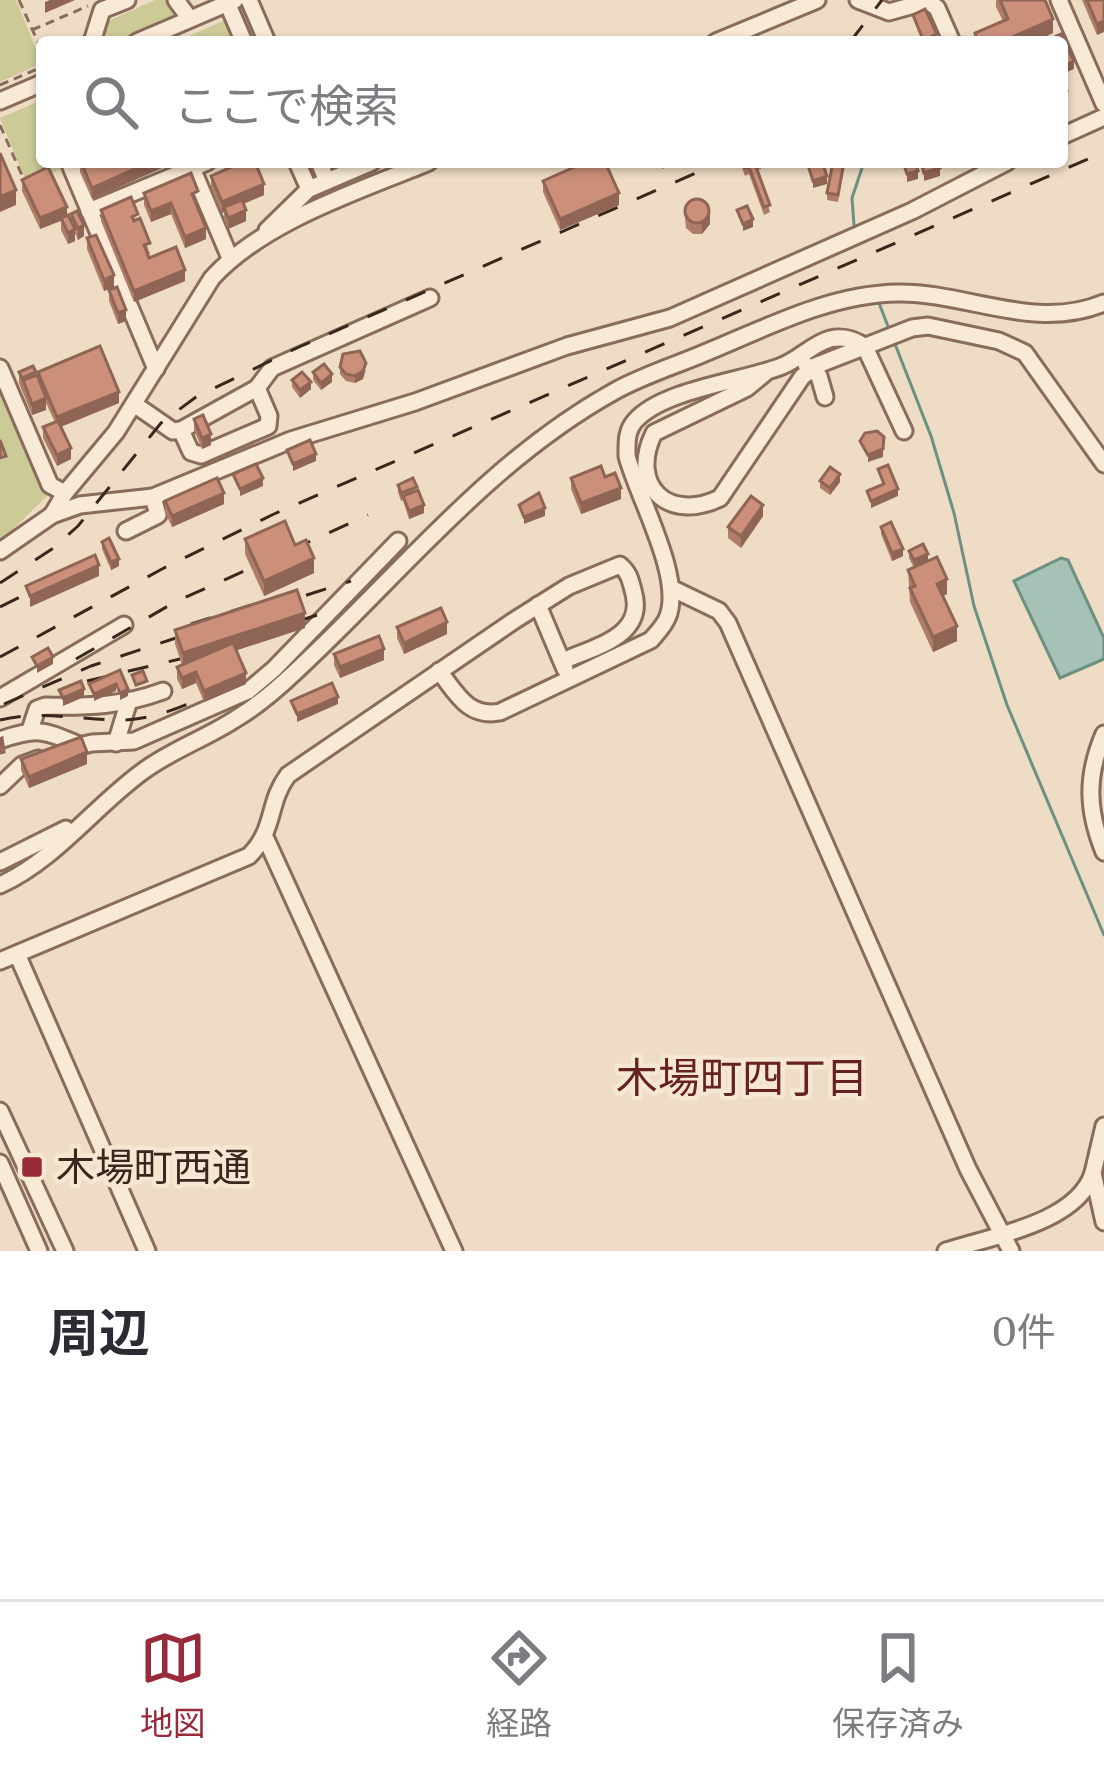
<!DOCTYPE html>
<html lang="ja">
<meta charset="utf-8">
<style>
body{margin:0;font-family:Merriweather,"Noto Sans JP",serif;background:#f2f2f3;color:#2b2b33}
.list{margin:0;padding:0;list-style:none}
h2{display:flex;justify-content:space-between;align-items:center;height:156px;margin:0;padding:0 48px;font-size:51px}
h2 small{font-size:39px;font-weight:400;color:#7c7c81}
.icon{flex:none;width:66px;height:66px;fill:none;stroke:currentColor;stroke-width:2;stroke-linecap:round;stroke-linejoin:round}
.map{position:relative;flex:none;width:1104px;height:1251px;overflow:hidden}
.search{position:absolute;background:#fff;box-shadow:0 3px 9px #0004;left:36px;right:36px;top:36px;height:132px;display:flex;align-items:center;gap:30px;box-sizing:border-box;padding:0 42px;border-radius:12px;color:#7c7c81;font-size:45px}
.sheet{height:348px;background:#fff}
nav{display:flex;justify-content:space-around;align-items:center;box-sizing:border-box;height:168px;border-top:3px solid #e1e1e2;background:#fff;font-size:33px;color:#7c7c81}
nav a{display:grid;justify-items:center;gap:6px}
nav .on{color:#982a3a}
.map>svg:first-child{display:block}
.green{fill:#cccb98}
.water{fill:#a6c1b5;stroke:#6c9082;stroke-width:3}
.lines{fill:none;stroke-linecap:round;stroke-linejoin:round}
.stream{stroke:#6c9082;stroke-width:3}
.minor-casing{stroke:#896c5a;stroke-width:21}
.path{stroke:#896c5a;stroke-width:3;stroke-dasharray:9 6;stroke-linecap:butt}
.minor{stroke:#f9ead7;stroke-width:15}
.rail{stroke:#39271e;stroke-width:3;stroke-dasharray:21 21;stroke-linecap:butt}
.wall{fill:#af7c69}
.shaded-wall{fill:#8f6555}
.building{fill:#cc907a;stroke:#8f6555;stroke-width:3}
.poi-dot{fill:#982a3a;stroke:#f6e7d3;stroke-width:4.5}
.labels{text-anchor:middle;stroke-width:9;stroke-linejoin:round;paint-order:stroke}
.poi-label{font-size:39px;fill:#39271e;stroke:#f6e7d3;text-anchor:start}
.neighbourhood-label{font-size:42px;fill:#66221d;stroke:#f6e7d3}
</style>
<div class="map">
<svg width="1104" height="1251" viewBox="0 0 1104 1251">
<rect width="100%" height="100%" fill="#eedcc4"/>
<g class="green">
<path d="M0 0H16L42 63 0 82Z"/>
<path d="M155 0H168L179 19 125 42H97L106 22Z"/>
<path d="M225 20 235 42H176Z"/>
<path d="M42 100V162H77L27 184 0 118Z"/>
<path d="M6 393 48 495 0 542V396Z"/>
</g>
<path class="water" d="M1061 558 1068 560 1104 638V659L1060 678 1014 581Z"/>
<g class="lines">
<g class="stream">
<path d="M854 225 852 198 864 162"/>
<path d="M879 303 889 329"/>
<path d="M895 344 931 436 954 513 974 606 1007 705 1104 935"/>
</g>
<g class="minor-casing">
<g id="minor">
<path d="M176 0 190 19"/>
<path d="M226 0 244 42"/>
<path d="M249 0 267 42"/>
<path d="M858 0 889 12 928 1 937 8 952 42"/>
<path d="M1059 0 1104 104"/>
<path d="M92 42 102 10 127 0"/>
<path d="M137 42 235 0"/>
<path d="M716 42 817 0"/>
<path d="M0 101 42 83"/>
<path d="M1062 136 1104 117"/>
<path d="M297 162 309 189"/>
<path d="M319 162 327 181"/>
<path d="M71 167 156 369"/>
<path d="M192 168 230 258"/>
<path d="M89 211 207 162"/>
<path d="M267 230 309 189 372 162"/>
<path d="M806 365 819 376 825 397"/>
<path d="M0 368 50 485 65 493"/>
<path d="M764 374 747 388 654 433C628 486 669 523 720 498L802 377 815 366 912 328 928 326 999 341 1025 353 1104 464"/>
<path d="M134 404 173 431 181 430 257 388 272 368 430 298"/>
<path d="M181 430 191 452 201 455 268 426 269 416 257 388"/>
<path d="M52 515 65 493 116 432 212 278C264 221 359 191 429 162"/>
<path d="M126 531 158 515 153 497"/>
<path d="M0 551 52 515 80 505 153 497 291 440 415 402 567 346 670 318 912 211 1007 162"/>
<path d="M671 588 719 611 728 623 968 1169 1011 1251"/>
<path d="M538 605 565 669"/>
<path d="M439 671C457 694 468 718 500 712L651 640C657 633 665 625 668 616 683 576 638 498 627 456 627 443 626 431 635 421 663 389 745 381 782 366 800 359 812 344 830 339 844 336 854 339 865 347L904 431"/>
<path d="M0 698 124 625"/>
<path d="M30 730 37 709 45 706C88 707 122 706 163 691"/>
<path d="M1104 734C1086 776 1087 810 1104 852"/>
<path d="M0 740C37 727 44 730 79 745"/>
<path d="M116 743 128 704"/>
<path d="M66 749 92 743 134 741 248 691 274 669 398 541"/>
<path d="M0 786 22 765 38 759"/>
<path d="M266 839 454 1251"/>
<path d="M0 862 66 829"/>
<path d="M0 885C55 860 94 807 142 772 171 750 207 738 237 718 257 706 277 689 294 673 400 575 487 462 615 391 644 375 677 365 707 352 768 327 830 294 898 293 967 292 1035 332 1104 303"/>
<path d="M17 954 147 1251"/>
<path d="M0 961 249 856C276 829 267 803 288 775L515 620 569 586 620 565C629 573 630 579 633 590 647 636 596 646 563 661"/>
<path d="M0 1111 65 1251"/>
<path d="M1104 1126 1093 1173 1104 1222"/>
<path d="M0 1163 39 1251"/>
<path d="M946 1251C992 1236 1077 1223 1093 1173"/>
</g>
</g>
<g class="path">
<path d="M19 0 42 51"/>
<path d="M32 30 88 6"/>
<path d="M0 85 42 67"/>
<path d="M0 125 24 180"/>
</g>
<use href="#minor" class="minor"/>
<g class="rail">
<path d="M850 42 882 0"/>
<path d="M291 550 368 515"/>
<path d="M0 583 52 549 78 526 161 423 196 397 299 347 698 172 712 162"/>
<path d="M0 607 54 580"/>
<path d="M266 608 351 581"/>
<path d="M302 620 317 615"/>
<path d="M191 624 277 597"/>
<path d="M0 657 162 569 274 514 1104 152"/>
<path d="M76 659 175 602 251 568"/>
<path d="M87 681 180 659"/>
<path d="M4 704 91 666 209 627"/>
<path d="M0 720C41 710 80 720 121 720 150 720 176 709 202 698"/>
</g>
</g>
<g class="wall">
<path d="M996 0H1045L1053 33 1034 42H975V33L1003 21 996 7Z"/>
<path d="M1082 0H1104L1097 35Z"/>
<path d="M80 162H191L173 168 171 164 92 199 80 172Z"/>
<path d="M740 162H761V169L757 170 770 212 764 215 749 174 745 176Z"/>
<path d="M845 162 838 202 827 200V193Z"/>
<path d="M211 176 264 195 244 204 246 221 228 229 224 219V212L222 213 211 187Z"/>
<path d="M22 180 67 215 71 221V214L84 236 78 240 75 233V241L68 244 61 230V221L40 229 22 191Z"/>
<path d="M543 181 619 205 560 230 543 192Z"/>
<path d="M144 193 198 202 196 203 206 239 185 248 171 214 151 222 144 205Z"/>
<path d="M684 208 710 224 702 234H693L686 228Z"/>
<path d="M101 210 138 219 150 254 148 255 149 258 185 281 134 302 101 221Z"/>
<path d="M87 238 114 287 104 291 87 249Z"/>
<path d="M109 290 126 321 118 324 109 301Z"/>
<path d="M340 367 366 370 363 379 355 383 346 381 340 374Z"/>
<path d="M19 372 36 375 38 378V372L119 403 61 427 71 459 57 466 43 438V427L55 422 46 403V410L32 415 19 383Z"/>
<path d="M313 372 332 382 321 390 313 380Z"/>
<path d="M292 380 311 389 300 398 292 387Z"/>
<path d="M194 419 211 445 202 449 194 430Z"/>
<path d="M605 477 621 499 581 514 571 489V478Z"/>
<path d="M820 481 840 482 830 495 820 488Z"/>
<path d="M398 485 417 490 424 513 409 519 403 500 401 501 398 492Z"/>
<path d="M165 501 224 504 172 527 165 512Z"/>
<path d="M763 516 741 548 728 538V527Z"/>
<path d="M881 527 903 556 892 561 881 534Z"/>
<path d="M245 539 295 545 314 573 264 596 245 554Z"/>
<path d="M102 542 119 566 111 570 102 549Z"/>
<path d="M909 551 928 561 947 594 943 596 957 641 933 652 910 602 908 570 914 568 909 558Z"/>
<path d="M397 627 447 634 404 654 397 638Z"/>
<path d="M305 628 236 650 246 684 204 702 196 683 182 689 177 679V667L182 665 175 644V630Z"/>
<path d="M334 654 384 660 340 678 334 665Z"/>
<path d="M21 759 87 764 29 788 21 770Z"/>
</g>
<g class="shaded-wall">
<path d="M50 0H75L45 13V2Z"/>
<path d="M1053 19V33L1034 42H1001Z"/>
<path d="M1104 21V32L1097 35V24Z"/>
<path d="M1074 61V69L1062 74V67Z"/>
<path d="M150 162H171V164L92 199V188Z"/>
<path d="M173 162H191L173 168Z"/>
<path d="M662 162H674V164L662 169Z"/>
<path d="M940 168V176L924 181V173Z"/>
<path d="M918 171V179L907 182V174Z"/>
<path d="M827 176V184L813 188V181Z"/>
<path d="M264 184V195L226 211 224 207V212L222 213V202Z"/>
<path d="M16 190V205L0 212V197Z"/>
<path d="M619 193V205L560 230V219Z"/>
<path d="M171 203V214L151 222V211Z"/>
<path d="M67 207V218L40 229V218Z"/>
<path d="M246 210V221L228 229V218Z"/>
<path d="M710 213V224L702 234V223Z"/>
<path d="M753 219V227L743 231V224Z"/>
<path d="M84 225V236L78 240V228Z"/>
<path d="M206 228V239L185 248V237Z"/>
<path d="M75 229V241L68 244V233Z"/>
<path d="M185 270V281L134 302V291Z"/>
<path d="M114 275V287L104 291V280Z"/>
<path d="M126 310V321L118 324V313Z"/>
<path d="M366 363 363 379 355 383V376Z"/>
<path d="M332 374V382L321 390V383Z"/>
<path d="M311 382V389L300 398V390Z"/>
<path d="M119 392V403L57 428V417Z"/>
<path d="M46 398V410L32 415V404Z"/>
<path d="M211 434V445L202 449V438Z"/>
<path d="M71 448V459L57 466V455Z"/>
<path d="M883 449V457L868 462V455Z"/>
<path d="M316 454V461L293 471V464Z"/>
<path d="M840 474V482L830 495V488Z"/>
<path d="M263 478V486L240 496V489Z"/>
<path d="M621 488V499L581 514V503Z"/>
<path d="M898 489V496L871 508V501Z"/>
<path d="M224 493V504L172 527V516Z"/>
<path d="M424 505V513L409 519V511Z"/>
<path d="M763 505V516L741 548V536Z"/>
<path d="M545 508V516L524 524V517Z"/>
<path d="M903 549V556L892 561V553Z"/>
<path d="M928 554V561L914 568V560Z"/>
<path d="M314 558V573L264 596V581Z"/>
<path d="M119 559V566L111 570V562Z"/>
<path d="M99 565V576L30 607V596Z"/>
<path d="M947 579V594L937 599V584Z"/>
<path d="M305 613V628L183 668V653Z"/>
<path d="M447 622V634L404 654V643Z"/>
<path d="M957 626V641L933 652V637Z"/>
<path d="M384 649V660L340 678V667Z"/>
<path d="M53 657V664L37 673V666Z"/>
<path d="M196 672V683L182 689V678Z"/>
<path d="M246 673V684L204 702V691Z"/>
<path d="M116 684V691L94 701V694Z"/>
<path d="M84 689V697L63 706V698Z"/>
<path d="M128 689V696L120 700V693Z"/>
<path d="M338 697V704L297 722V714Z"/>
<path d="M87 752V764L29 788V777Z"/>
</g>
<g class="building">
<path d="M1000 0H1045L1053 19 1001 42H978L975 33 1008 19Z"/>
<path d="M1087 0H1104V21L1097 24Z"/>
<path d="M925 9 937 34 932 36 934 42H924L913 15Z"/>
<path d="M1061 34 1065 44 1062 46V42H1043Z"/>
<path d="M1068 48 1074 61 1062 67V50Z"/>
<path d="M1064 83 1067 91 1063 93 1065 97 1062 99V84Z"/>
<path d="M0 153 16 190 0 197Z"/>
<path d="M81 162H150L92 188Z"/>
<path d="M243 162H255L264 184 222 202 211 176Z"/>
<path d="M586 162H605L619 193 560 219 543 181Z"/>
<path d="M742 162H759L755 164 770 205 764 207 749 167 745 168Z"/>
<path d="M807 162H822L827 176 813 181Z"/>
<path d="M833 162H844L838 195 827 193Z"/>
<path d="M903 162H915L918 171 907 174Z"/>
<path d="M921 162H938L940 168 924 173Z"/>
<path d="M48 167 67 207 40 218 22 180Z"/>
<path d="M191 173 198 191 192 194 206 228 185 237 171 203 151 211 144 193Z"/>
<path d="M131 197 138 214 132 217 134 221 140 218 150 243 144 245 149 258 176 247 185 270 134 291 101 210Z"/>
<circle cx="697" cy="211" r="12"/>
<path d="M242 200 246 210 228 218 224 207Z"/>
<path d="M747 206 753 219 743 224 737 210Z"/>
<path d="M77 211 84 225 78 228 71 214Z"/>
<path d="M68 215 75 229 68 233 61 218Z"/>
<path d="M96 235 114 275 104 280 87 238Z"/>
<path d="M117 287 126 310 118 313 109 290Z"/>
<path d="M100 346 119 392 57 417 38 372Z"/>
<path d="M360 351 366 363 363 371 355 376 346 374 340 367 343 354Z"/>
<path d="M324 364 332 374 321 383 313 372Z"/>
<path d="M33 366 36 372 22 378 19 372Z"/>
<path d="M302 372 311 382 300 390 292 380Z"/>
<path d="M37 375 46 398 32 404 23 380Z"/>
<path d="M203 415 211 434 202 438 194 419Z"/>
<path d="M58 421 71 448 57 455 43 427Z"/>
<path d="M877 431 884 437 883 449 868 455 860 441 865 433Z"/>
<path d="M0 440 6 456 0 458Z"/>
<path d="M310 440 316 454 293 464 287 450Z"/>
<path d="M256 464 263 478 240 489 233 474Z"/>
<path d="M888 465 898 489 871 501 867 491 884 484 878 469Z"/>
<path d="M601 466 605 477 615 473 621 488 581 503 571 478Z"/>
<path d="M830 467 840 474 830 488 820 481Z"/>
<path d="M217 478 224 493 172 516 165 501Z"/>
<path d="M413 478 417 487 401 493 398 485Z"/>
<path d="M418 490 424 505 409 511 403 496Z"/>
<path d="M539 493 545 508 524 517 519 505Z"/>
<path d="M751 496 763 505 741 536 728 527Z"/>
<path d="M285 521 295 545 306 540 314 558 264 581 245 539Z"/>
<path d="M891 522 903 549 892 553 881 527Z"/>
<path d="M109 538 119 559 111 562 102 542Z"/>
<path d="M923 544 928 554 914 560 909 551Z"/>
<path d="M95 555 99 565 30 596 26 586Z"/>
<path d="M937 557 947 579 937 584 957 626 933 637 910 588 915 586 908 570Z"/>
<path d="M297 590 305 613 183 653 175 630Z"/>
<path d="M441 608 447 622 404 643 397 627Z"/>
<path d="M379 636 384 649 340 667 334 654Z"/>
<path d="M233 643 246 673 204 691 196 672 182 678 177 667Z"/>
<path d="M48 648 53 657 37 666 32 657Z"/>
<path d="M120 670 128 689 120 693 116 684 94 694 89 684Z"/>
<path d="M143 671 147 681 136 685 132 675Z"/>
<path d="M81 681 84 689 63 698 59 690Z"/>
<path d="M332 683 338 697 297 714 291 701Z"/>
<path d="M81 737 87 752 29 777 21 759Z"/>
<path d="M2 738 4 752 0 753V739Z"/>
</g>
<rect class="poi-dot" x="20" y="1155" width="24" height="24" rx="6"/>
<g class="labels">
<g class="poi-label">
<text x="56" y="1181">木場町西通</text>
</g>
<g class="neighbourhood-label">
<text x="742" y="1093">木場町四丁目</text>
</g>
</g>
</svg>
<div class="search"><svg class="icon" aria-label="search" viewBox="0 0 24 24"><circle cx="10" cy="10" r="6"/><path d="M15 15l6 6"/></svg>ここで検索</div>
</div>
<section class="sheet">
<h2>周辺<small>0件</small></h2>
<ul class="list">
</ul>
</section>
<nav>
<a class="on"><svg class="icon" aria-label="map" viewBox="0 0 24 24"><path d="M3 6l6-2 6 2 6-2v14l-6 2-6-2-6 2zM9 4v14M15 6v14"/></svg>地図</a>
<a><svg class="icon" aria-label="directions" viewBox="0 0 24 24"><path d="M12 3l9 9-9 9-9-9zM9 14v-3h6M13 9l2 2-2 2"/></svg>経路</a>
<a><svg class="icon" aria-label="saved" viewBox="0 0 24 24"><path d="M7 4h10v16l-5-4-5 4z"/></svg>保存済み</a>
</nav>
